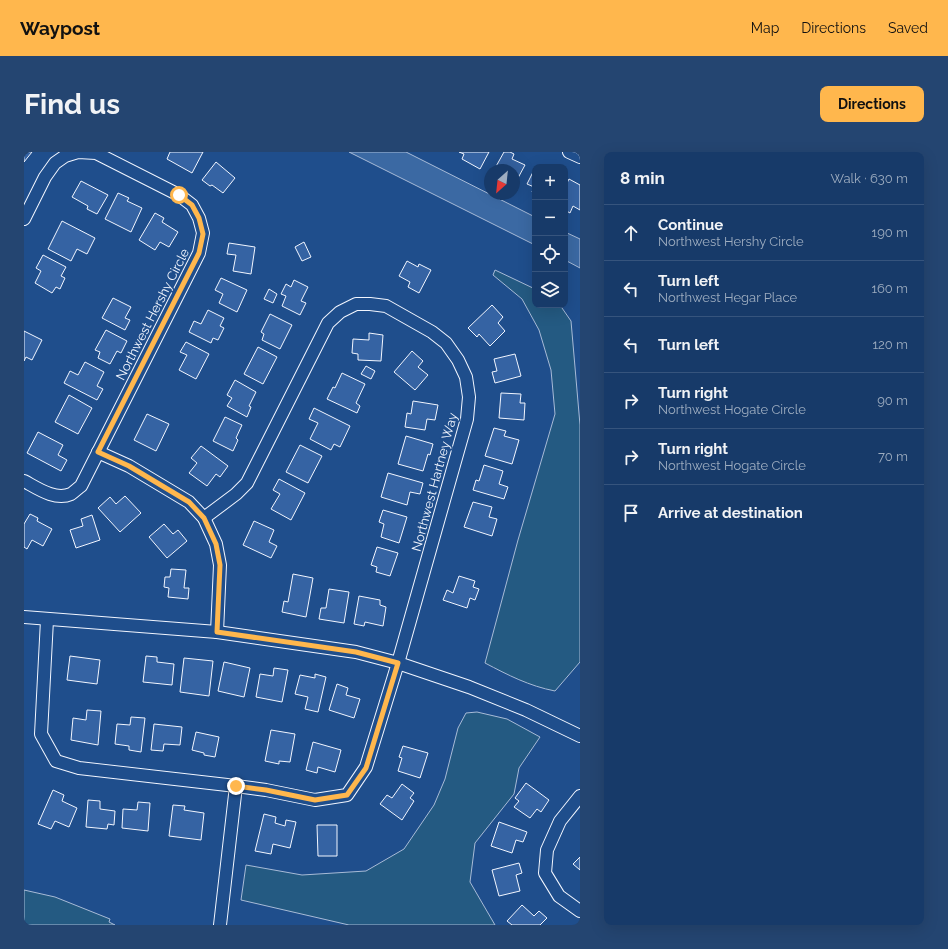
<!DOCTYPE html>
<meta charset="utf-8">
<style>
body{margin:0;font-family:Raleway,sans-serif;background:#244571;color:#f1f3f6}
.controls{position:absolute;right:12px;top:12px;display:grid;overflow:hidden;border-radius:8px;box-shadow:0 4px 16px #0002}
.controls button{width:36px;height:36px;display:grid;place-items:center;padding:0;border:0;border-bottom:1px solid #36547d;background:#173a69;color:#f1f3f6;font:20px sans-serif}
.compass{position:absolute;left:460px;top:12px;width:36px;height:36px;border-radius:50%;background:#173a69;box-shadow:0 4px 16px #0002;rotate:207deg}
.stop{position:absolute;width:12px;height:12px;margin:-9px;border:3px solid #ffb74d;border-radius:50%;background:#fff}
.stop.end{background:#ffb74d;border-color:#fff;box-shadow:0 1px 4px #0008}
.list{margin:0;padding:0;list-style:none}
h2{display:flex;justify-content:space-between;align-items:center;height:52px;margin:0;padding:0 16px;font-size:17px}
h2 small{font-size:13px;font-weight:400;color:#9eadc0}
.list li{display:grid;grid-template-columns:26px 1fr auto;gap:12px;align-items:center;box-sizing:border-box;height:56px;padding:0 16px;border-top:1px solid #36547d}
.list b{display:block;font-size:15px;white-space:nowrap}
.list p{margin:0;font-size:13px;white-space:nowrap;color:#9eadc0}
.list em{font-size:13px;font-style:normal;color:#9eadc0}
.icon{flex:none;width:22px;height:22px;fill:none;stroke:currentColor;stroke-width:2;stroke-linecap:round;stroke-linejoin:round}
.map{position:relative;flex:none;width:556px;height:773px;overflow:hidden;border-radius:8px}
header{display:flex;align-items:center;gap:24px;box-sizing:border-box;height:56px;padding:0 20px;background:#ffb74d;color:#111}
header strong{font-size:19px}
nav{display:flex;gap:22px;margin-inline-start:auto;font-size:14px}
.intro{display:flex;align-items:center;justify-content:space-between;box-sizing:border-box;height:96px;padding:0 24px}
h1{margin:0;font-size:28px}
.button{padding:10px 18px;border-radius:8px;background:#ffb74d;color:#111;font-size:14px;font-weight:700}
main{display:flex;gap:24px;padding:0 24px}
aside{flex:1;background:#173a69;border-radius:8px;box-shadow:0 4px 16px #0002}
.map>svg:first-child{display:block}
.green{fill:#245a82;stroke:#a8bbd7}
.water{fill:#3b69a3;stroke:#a8bbd7}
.building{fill:#3563a3;stroke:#f2f6ff}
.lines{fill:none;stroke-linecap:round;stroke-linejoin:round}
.minor-casing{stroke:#f2f6ff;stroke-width:14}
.minor{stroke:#1f4e8c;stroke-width:12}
.route{stroke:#ffb74d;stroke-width:5}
.labels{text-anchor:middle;stroke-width:3;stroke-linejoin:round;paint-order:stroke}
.street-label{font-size:13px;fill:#f2f6ff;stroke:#1f4e8c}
</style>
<header>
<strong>Waypost</strong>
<nav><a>Map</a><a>Directions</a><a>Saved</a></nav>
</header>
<div class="intro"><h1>Find us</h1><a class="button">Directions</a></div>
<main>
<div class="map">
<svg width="556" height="773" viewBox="0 0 556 773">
<rect width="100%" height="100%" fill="#1f4e8c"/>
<g class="green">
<path d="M471 118 511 137V153H535L538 156 547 169 556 273V510L531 539C505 534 484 523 461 511L494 388 531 262 527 218 515 178 498 147 469 123Z"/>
<path d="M453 560 483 567 516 585 495 616 490 642 451 691 446 730 471 773H325L217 748 222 713 278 723 342 719 380 697 410 653 421 627 434 576 442 561Z"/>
<path d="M0 738 31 745 86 767 85 770 91 773H0Z"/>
</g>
<g class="water">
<path d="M325 0H382L511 65V93Z"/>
<path d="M541 80 556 87V116L541 108Z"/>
</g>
<g class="building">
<path d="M0 0H8L0 10Z"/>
<path d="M146 0H179L168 21 143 7Z"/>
<path d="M435 0H465L456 17 438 7 440 2Z"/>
<path d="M480 0H486L490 2 488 7 501 13 494 26 490 24V18H470Z"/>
<path d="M192 10 211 26 199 41 188 33 186 34 178 28Z"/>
<path d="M511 16V41L508 40 510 35 503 32Z"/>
<path d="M545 27 556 33V58L549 54 546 61 541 58V35Z"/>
<path d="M57 29 84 43 73 62 63 57 64 54 48 45Z"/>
<path d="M94 41 105 46 103 49 118 56 107 80 81 67Z"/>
<path d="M131 61 140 66 138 70 154 80 145 95 136 90 131 98 115 88Z"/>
<path d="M38 69 71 86 63 102 53 97 47 109 24 97Z"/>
<path d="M280 90 287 105 278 109 271 95Z"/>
<path d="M205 91 231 95 227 122 209 119 212 103 203 102Z"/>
<path d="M19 103 42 115 37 124 41 126 36 137 32 135 28 141 11 131 17 119 12 116Z"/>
<path d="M383 109 394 115 395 112 407 118 395 141 384 135 386 130 375 124Z"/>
<path d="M197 126 223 138 213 160 195 151 199 142 191 138Z"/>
<path d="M270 128 284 135 277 149 282 151 276 163 258 154 262 144 257 142 262 132 267 135Z"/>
<path d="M245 137 253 142 249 151 240 147Z"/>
<path d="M89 146 107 155 101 166 106 168 101 178 78 166Z"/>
<path d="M468 153 479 165 474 171 481 179 466 194 455 182 453 185 444 176Z"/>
<path d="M184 158 200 166 196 174 200 176 194 188 189 186 187 191 165 180 170 169 177 172Z"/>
<path d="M246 162 268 173 256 197 238 188 240 182 237 180Z"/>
<path d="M82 178 103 189 97 201 93 199 86 212 74 206 76 200 71 198Z"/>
<path d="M0 179 18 188 8 208 2 205 0 209Z"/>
<path d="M345 181 359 183 357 209 334 208V202L328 201 329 187 345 188Z"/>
<path d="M162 190 185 202 172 227 155 218 163 203 156 200Z"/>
<path d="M234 195 253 205 239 232 220 222Z"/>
<path d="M388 199 399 209 394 215 404 223 391 238 370 220Z"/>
<path d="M491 202 497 224 471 231 468 220 473 219 470 207Z"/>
<path d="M61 210 80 220 73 234 79 237 73 248 40 231 46 219 54 223Z"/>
<path d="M342 214 351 219 347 227 337 222Z"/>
<path d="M318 221 341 232 332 251 336 254 333 261 303 247 309 235 311 236Z"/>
<path d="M211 228 232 240 225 254 227 255 223 265 203 254 208 246 203 243Z"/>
<path d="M477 241 497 242 496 251H501L500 268 475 266Z"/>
<path d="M45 243 68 256 54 282 31 270Z"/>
<path d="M389 249 414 253 411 268 403 267 401 278 381 275 383 261 387 262Z"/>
<path d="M290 256 326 274 316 295 310 292 307 298 286 287 294 271 285 267Z"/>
<path d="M123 262 145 272 132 299 110 288Z"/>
<path d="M201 265 218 273 212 286 214 288 209 299 189 289Z"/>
<path d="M470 276 482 279 480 284 495 288 488 312 461 304Z"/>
<path d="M14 280 39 293 34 303 43 308 37 319 3 301Z"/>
<path d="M382 284 409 292 406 303 404 302 399 319 374 312Z"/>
<path d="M276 293 298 304 284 331 262 320Z"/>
<path d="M177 294 204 314 196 325 192 322 183 334 165 321 173 311 167 306Z"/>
<path d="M460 313 479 319 475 332 484 335 480 347 449 338 452 328 455 329Z"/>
<path d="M364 321 399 331 396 342 386 340 383 353 357 345Z"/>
<path d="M255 327 281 341 267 368 247 357 256 342 249 338Z"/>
<path d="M101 344 117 361 96 380 74 356 86 345 92 352Z"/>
<path d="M449 350 468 355 465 365 473 367 468 384 440 375Z"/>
<path d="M359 358 383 365 375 391 357 385 360 372 355 370Z"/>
<path d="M6 362 14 366 13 369 28 377 19 394 8 388 3 397 0 395V372Z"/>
<path d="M68 363 76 388 52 396 46 378 59 374 57 367Z"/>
<path d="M230 369 250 378 245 390 253 394 247 406 219 393Z"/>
<path d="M140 372 149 382 154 378 163 389 143 406 125 385Z"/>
<path d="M353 395 374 401 366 424 352 420 353 415 347 413Z"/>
<path d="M147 417 162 418 160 436H165L164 447 144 445 145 436 140 435 141 425H146Z"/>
<path d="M269 422 289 426 282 465 258 460 260 449 264 450Z"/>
<path d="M435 424 451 429 449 435 455 437 451 448 446 446 443 456 419 448 423 438 429 441Z"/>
<path d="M305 437 325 440 320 471 295 467 297 456H302Z"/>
<path d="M335 444 356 448V453L362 455 359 474 341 470 340 474 330 472Z"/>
<path d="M46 504 76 508 73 532 43 528Z"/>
<path d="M122 504 133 505V510L150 512 148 533 119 530Z"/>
<path d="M160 506 189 509 185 544 156 540Z"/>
<path d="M200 510 226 516 220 545 194 539Z"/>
<path d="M250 516 264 518 258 550 232 545 236 522 249 524Z"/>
<path d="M291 522 302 525 294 560 281 557 284 545 271 542 276 523 291 526Z"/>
<path d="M313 532 324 536 322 543 336 547 330 566 305 558Z"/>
<path d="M63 558 77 559 74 593 47 588 49 566 62 568Z"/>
<path d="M107 565 121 566 117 600 105 598V594L91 592 93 572 106 573Z"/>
<path d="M130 572 158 575 156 593 140 592 139 599 127 598Z"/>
<path d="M247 578 271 582 266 610 255 609V612L241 609Z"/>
<path d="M172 580 195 585 191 605 180 603V601L168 598Z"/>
<path d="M289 590 317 598 311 620 294 615 293 621 282 618Z"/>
<path d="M379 594 404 601 396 626 374 619 378 606 375 605Z"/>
<path d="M502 631 525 648 517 660 513 657 506 666 490 655 495 649 491 646Z"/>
<path d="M378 632 390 641 386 646 390 649 378 668 356 652 363 643 368 646Z"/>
<path d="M29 638 40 643 38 649 53 656 45 675 31 669 27 677 14 672Z"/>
<path d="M64 648 76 649V657L91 659 90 673 84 672 83 677 62 675Z"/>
<path d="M114 650 126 651 124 679 98 676 99 657 113 658Z"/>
<path d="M149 653 161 654 160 658 180 661 177 688 145 684Z"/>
<path d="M240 662 252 665 251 671 261 674 262 668 272 670 266 696 249 692 247 702 231 699Z"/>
<path d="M475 670 503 680 499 690 492 688 488 701 467 694Z"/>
<path d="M293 673H313V704H294Z"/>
<path d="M556 705V718L549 712Z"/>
<path d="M495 711 498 721 492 723 496 739 475 744 468 718Z"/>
<path d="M498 753 510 764 515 759 523 766 516 773H488L483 769Z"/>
</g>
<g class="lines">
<g class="minor-casing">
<g id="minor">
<path d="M545 0 556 5"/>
<path d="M0 67 21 25 31 11 41 4 54 0 72 1 155 43 168 53 175 66 179 81 175 101 57 334C54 336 50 340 47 342 31 349 13 336 0 329"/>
<path d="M74 300 105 314 165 350 180 366 192 392 196 413 193 480"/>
<path d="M0 465 193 480 332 500 374 511 445 535 502 558 556 584"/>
<path d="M23 468 17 582 32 609 55 616 212 634 242 638 291 648 323 643 342 615 374 511 443 267 445 245 442 225 434 208 422 191 408 180 362 154 346 152H332L316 160 304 171 223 331 212 342 180 366"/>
<path d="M556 644 536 669 523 698 521 721 535 744 556 759"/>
<path d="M196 773 212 634"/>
</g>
</g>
<use href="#minor" class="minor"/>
</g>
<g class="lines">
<path class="route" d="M155 43 168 53 175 66 179 82 175 101 74 300 105 314 165 350 180 366 192 392 196 413 193 480 332 500 374 511 342 616 323 643 291 648 242 638 212 634"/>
</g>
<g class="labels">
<g class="street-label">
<text transform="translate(128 162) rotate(-63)" y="5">Northwest Hershy Circle</text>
<text transform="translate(410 330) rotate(-75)" y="5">Northwest Hartney Way</text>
</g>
</g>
</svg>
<div class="controls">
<button>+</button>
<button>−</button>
<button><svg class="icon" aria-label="locate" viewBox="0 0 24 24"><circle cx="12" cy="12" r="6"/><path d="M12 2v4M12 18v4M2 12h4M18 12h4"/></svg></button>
<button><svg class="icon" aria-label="layers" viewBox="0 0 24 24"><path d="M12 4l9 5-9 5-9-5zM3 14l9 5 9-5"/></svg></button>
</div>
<svg class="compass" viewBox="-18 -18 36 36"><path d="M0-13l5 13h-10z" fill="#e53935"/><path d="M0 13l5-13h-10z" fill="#9eadc0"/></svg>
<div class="stop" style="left:155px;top:43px"></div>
<div class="stop end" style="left:212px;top:634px"></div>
</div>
<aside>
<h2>8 min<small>Walk · 630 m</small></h2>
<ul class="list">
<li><svg class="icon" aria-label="ahead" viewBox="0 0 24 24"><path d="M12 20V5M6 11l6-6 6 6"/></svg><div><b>Continue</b><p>Northwest Hershy Circle</p></div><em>190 m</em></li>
<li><svg class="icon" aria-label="left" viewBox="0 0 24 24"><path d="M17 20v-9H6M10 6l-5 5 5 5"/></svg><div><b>Turn left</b><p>Northwest Hegar Place</p></div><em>160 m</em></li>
<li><svg class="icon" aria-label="left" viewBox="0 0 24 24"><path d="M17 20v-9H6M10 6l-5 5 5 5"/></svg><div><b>Turn left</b></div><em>120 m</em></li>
<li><svg class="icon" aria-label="right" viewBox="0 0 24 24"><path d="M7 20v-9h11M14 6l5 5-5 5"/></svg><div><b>Turn right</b><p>Northwest Hogate Circle</p></div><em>90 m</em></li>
<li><svg class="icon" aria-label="right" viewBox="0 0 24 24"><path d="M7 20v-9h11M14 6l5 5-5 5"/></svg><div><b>Turn right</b><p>Northwest Hogate Circle</p></div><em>70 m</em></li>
<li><svg class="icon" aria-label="arrive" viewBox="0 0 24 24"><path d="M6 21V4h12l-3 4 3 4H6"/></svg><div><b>Arrive at destination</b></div></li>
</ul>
</aside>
</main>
